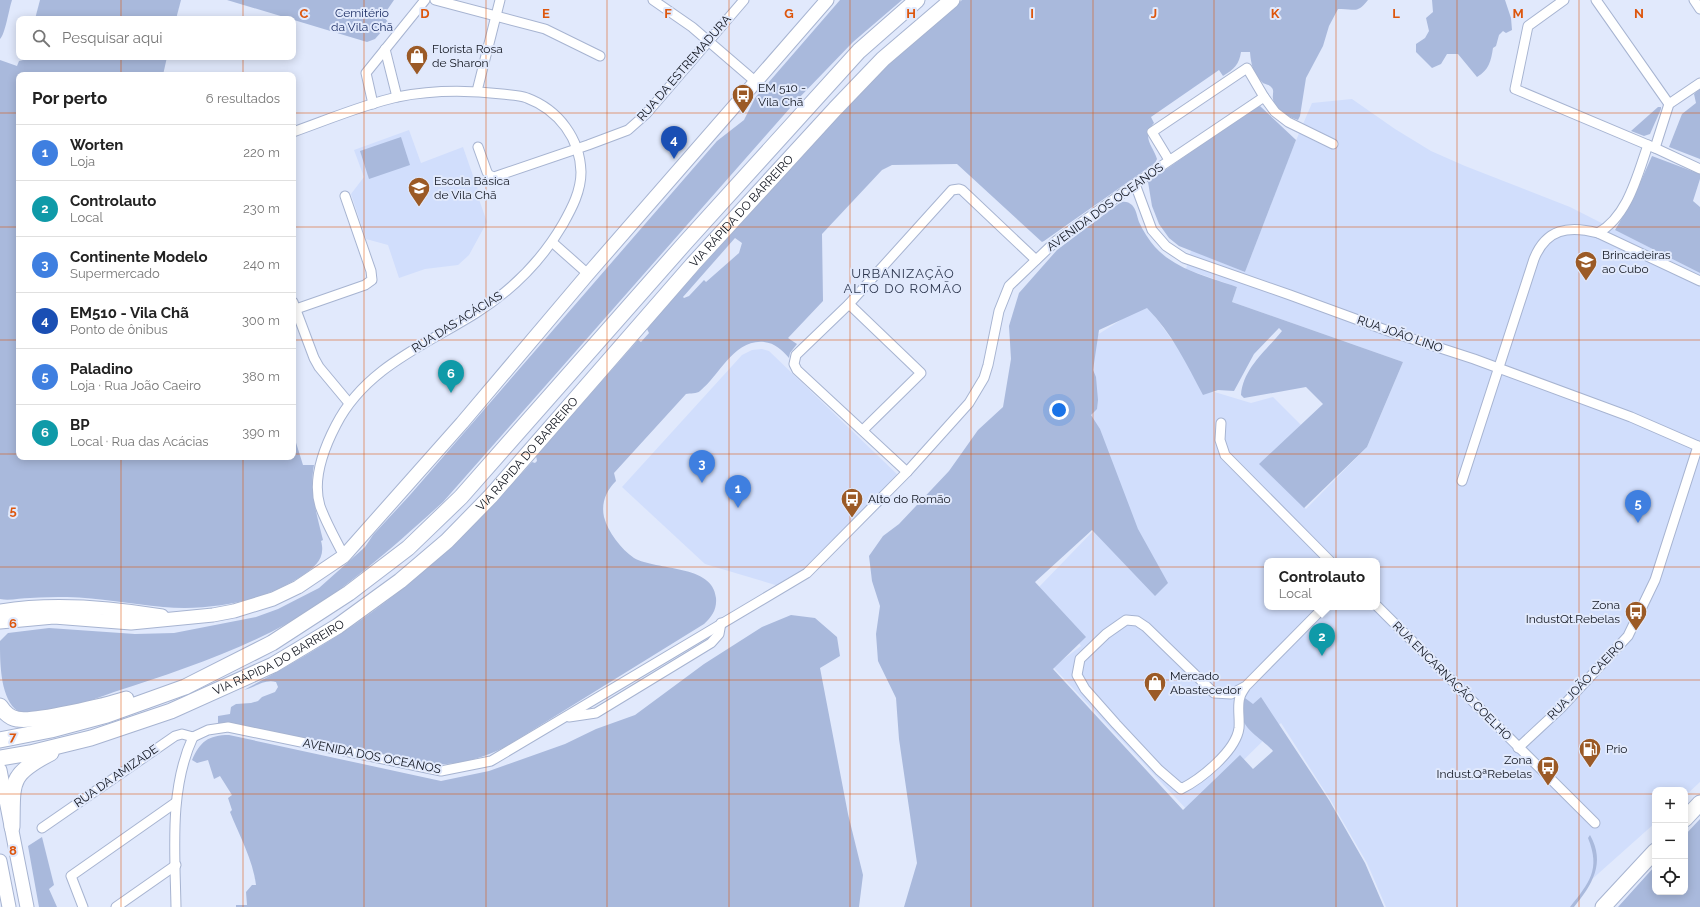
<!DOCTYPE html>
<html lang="pt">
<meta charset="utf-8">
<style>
body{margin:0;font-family:Raleway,sans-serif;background:#f2f2f2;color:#222}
.controls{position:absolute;right:12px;bottom:12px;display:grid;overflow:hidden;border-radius:8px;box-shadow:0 2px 10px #0003}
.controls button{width:36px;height:36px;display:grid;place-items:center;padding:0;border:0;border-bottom:1px solid #e0e0e0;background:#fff;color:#222;font:20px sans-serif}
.you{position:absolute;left:1059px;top:410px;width:14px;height:14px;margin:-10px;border:3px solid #fff;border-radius:50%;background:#1a73e8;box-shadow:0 0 0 6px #1a73e833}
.badge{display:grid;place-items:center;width:26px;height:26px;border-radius:50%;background:#b45309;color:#fff;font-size:13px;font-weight:700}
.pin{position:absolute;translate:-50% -33px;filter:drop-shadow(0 1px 2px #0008)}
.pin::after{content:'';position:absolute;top:21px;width:14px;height:12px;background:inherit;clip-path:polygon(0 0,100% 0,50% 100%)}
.popup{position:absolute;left:1264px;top:558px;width:116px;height:52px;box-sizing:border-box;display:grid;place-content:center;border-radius:8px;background:#fff;filter:drop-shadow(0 1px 3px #0005);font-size:13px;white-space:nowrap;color:#767676}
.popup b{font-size:15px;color:#222}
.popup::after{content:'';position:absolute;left:50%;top:100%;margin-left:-8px;border:8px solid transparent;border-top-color:#fff}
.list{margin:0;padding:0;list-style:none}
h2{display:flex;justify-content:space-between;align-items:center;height:52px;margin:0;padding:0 16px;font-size:17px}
h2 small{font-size:13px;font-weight:400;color:#767676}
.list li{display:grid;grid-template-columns:26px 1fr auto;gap:12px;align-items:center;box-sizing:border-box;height:56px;padding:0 16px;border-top:1px solid #e0e0e0}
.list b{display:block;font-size:15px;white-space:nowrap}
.list p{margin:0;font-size:13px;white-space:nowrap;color:#767676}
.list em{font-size:13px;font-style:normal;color:#767676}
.icon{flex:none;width:22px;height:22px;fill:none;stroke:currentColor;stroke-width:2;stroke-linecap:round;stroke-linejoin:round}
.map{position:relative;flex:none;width:1700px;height:907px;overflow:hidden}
.search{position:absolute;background:#fff;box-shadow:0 2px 10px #0003;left:16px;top:16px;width:280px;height:44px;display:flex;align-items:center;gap:10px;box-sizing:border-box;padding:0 14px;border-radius:8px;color:#767676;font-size:15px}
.panel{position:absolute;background:#fff;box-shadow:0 2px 10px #0003;left:16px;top:72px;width:280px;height:388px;border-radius:8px}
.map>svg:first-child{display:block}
.built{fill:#d1defc;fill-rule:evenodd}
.green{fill:#a9b9dc;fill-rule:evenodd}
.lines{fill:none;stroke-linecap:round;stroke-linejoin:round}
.minor-casing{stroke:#a7b4d1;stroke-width:11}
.secondary-casing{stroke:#a7b4d1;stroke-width:15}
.primary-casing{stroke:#a7b4d1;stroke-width:17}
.trunk-casing{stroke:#a7b4d1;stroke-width:17}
.minor{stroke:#fff;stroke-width:9}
.secondary{stroke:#fff;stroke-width:13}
.primary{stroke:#fff;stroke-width:15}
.trunk{stroke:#fff;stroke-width:15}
.grid{fill:none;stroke:#dd560d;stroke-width:1;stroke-opacity:0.55}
.labels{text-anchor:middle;stroke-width:4;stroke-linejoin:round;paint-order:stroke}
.park-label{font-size:12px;fill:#16285f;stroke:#e1e9fc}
.poi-label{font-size:12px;fill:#11151f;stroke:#e1e9fc;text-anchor:start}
.street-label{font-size:12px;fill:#11151f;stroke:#e1e9fc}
.neighbourhood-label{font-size:13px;letter-spacing:1px;fill:#2d374f;stroke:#e1e9fc}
.grid-label{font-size:13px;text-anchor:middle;font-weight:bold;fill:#dd560d;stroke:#e1e9fc;stroke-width:4;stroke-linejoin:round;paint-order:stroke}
</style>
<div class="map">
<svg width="1700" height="907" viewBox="0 0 1700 907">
<rect width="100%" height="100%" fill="#e1e9fc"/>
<g class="built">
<path d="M1352 99 1395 129 1431 151 1465 166 1570 207 1700 273V782L1685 796V790H1655V823L1590 881 1570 907H1386L1367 863 1331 801 1281 723 1190 813 1053 667 1081 646 1039 587 1123 500 1089 413 1094 337 1146 304 1208 390 1251 403 1273 397 1301 425 1261 464 1306 509 1367 447 1403 362 1232 302 1237 287 1186 269 1191 250 1245 272 1289 157 1312 103ZM1267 561H1377V607H1267Z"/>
<path d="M409 130 421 163 463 147 478 190 476 191 487 222 469 255 458 265 425 269 399 278 388 245 366 239 351 194 364 177 354 150Z"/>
<path d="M762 349 769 351 901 478 807 573 782 587 705 564 622 487 742 355 752 350Z"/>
</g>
<g class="green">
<path d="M0 0H12C9 9 5 35 0 39Z"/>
<path d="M40 0H181L176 19H35Z"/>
<path d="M227 0H394L383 16 389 23 375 39 367 42Z"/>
<path d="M840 0H902L853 42 798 99 443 502C394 546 345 591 288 623 234 653 173 673 114 692 91 700 63 712 39 714 31 714 21 714 15 709 0 694 0 662 0 641L8 633 49 628 135 634 174 633 256 617 278 609 319 588 365 547 373 535 410 495 717 141 744 120 755 98Z"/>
<path d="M962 0H1368C1356 15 1355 8 1338 9L1329 26 1323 46 1306 78 1300 116 1298 120C1287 116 1275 112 1273 99 1272 95 1275 90 1271 87 1270 85 1265 84 1263 83 1253 75 1251 64 1250 52H1241C1239 65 1234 69 1223 76L1219 70 1151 117 1154 123C1141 138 1153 145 1157 159L1155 163 1044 241 1042 242 957 164 892 165 882 170 822 234 823 301 788 338 797 344 790 353 789 358C782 350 775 343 764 342 734 339 720 375 700 391 697 394 690 393 686 394L614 473 616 481C606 491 601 503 604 517 608 532 621 549 634 558 657 571 713 564 716 598 717 609 712 617 704 624L505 747C479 760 455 766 425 764L237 725 218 723V716L230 714 231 707 236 704 251 703 258 701 262 697 275 692 278 687 276 682C264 679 256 687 244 690 294 663 343 635 388 600 441 560 487 512 532 462L535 463 537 461 536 456 638 340 641 342 649 333 647 329 657 316 874 76ZM735 238 742 243 739 253 706 282 704 280 689 296 684 298 683 297Z"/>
<path d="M1432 0H1505L1511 18 1512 30 1506 33 1503 31 1499 35 1496 46 1493 48C1491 61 1489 70 1477 77L1458 54H1447L1441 64 1432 68 1416 52V44L1425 38 1429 31 1426 18 1433 12Z"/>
<path d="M27 57H167L163 75H19V457H293V433L303 465H314C309 491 317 515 323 540L321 541C326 558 315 567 303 575 263 602 211 611 163 607 131 604 99 598 67 597 55 597 42 597 30 598 21 598 9 601 0 599V60L17 66 19 61 27 59Z"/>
<path d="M1700 89V159L1669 147 1682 114 1696 103 1694 94Z"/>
<path d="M1260 106 1296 140 1245 272 1179 246 1169 238 1159 224 1152 206 1148 182 1254 108Z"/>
<path d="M1658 107H1661V109L1650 134 1644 136 1631 131Z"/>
<path d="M401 137 410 165 369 179 360 151Z"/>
<path d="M1652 156 1700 174V179L1693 201 1700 207V273L1615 230 1632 201Z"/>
<path d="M1121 202C1125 201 1129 202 1132 205 1136 209 1137 216 1139 222 1143 231 1149 240 1155 247 1176 270 1209 277 1237 287L1232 302 1403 362 1367 447 1304 508 1259 464 1323 404 1306 387 1244 398 1241 395C1243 368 1267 350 1282 331L1279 328 1254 354 1234 391 1218 390 1203 395C1187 365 1172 333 1147 308L1099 330 1093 370 1096 377 1098 400 1097 409 1091 415 1100 429 1138 529 1168 583 1155 596 1092 530 1035 582 1086 637 1053 669 1183 810 1240 755 1253 769 1273 751C1259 735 1231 725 1245 698L1253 704 1261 697 1329 800 1365 863 1384 907H904L917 863 899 739 896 698 878 661 876 634 880 606 872 581 869 556 883 536 899 524 949 471 978 430 1003 407 1011 359 1009 326 1019 293 1057 250Z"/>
<path d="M791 615 815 618 837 637 840 656 820 668 848 814 863 875 859 907H236V905H247L246 892 252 885H256C253 860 239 835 230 812L232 810 228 798 232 795 220 776 214 779 208 760 197 763 192 760C200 742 208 735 229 735L441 781 489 771 565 744 596 729 635 715 704 664 762 627Z"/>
<path d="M1700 819V907H1618L1655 866V892H1685V835Z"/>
<path d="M1590 835C1606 863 1592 885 1574 907H1570C1589 883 1601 870 1588 838Z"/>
<path d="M42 837 54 885 49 889 57 907H39L28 846Z"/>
</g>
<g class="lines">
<g class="minor-casing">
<g id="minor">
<path d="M435 0 545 29 600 56"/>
<path d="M653 0 692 27 756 82"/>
<path d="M1564 0 1528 26 1515 89 1655 148 1700 169"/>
<path d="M1596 0 1669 104"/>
<path d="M1694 0 1700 9"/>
<path d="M385 49 397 97"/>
<path d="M477 91 500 0"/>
<path d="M1264 97 1275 112 1288 122 1333 144"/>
<path d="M373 104 366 73 425 0"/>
<path d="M293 132C327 120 362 105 397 97 432 90 467 90 502 94 510 95 520 95 527 98 559 110 580 139 581 172 581 191 572 208 563 224 542 260 511 291 476 313 425 345 365 368 336 425 324 448 312 480 320 506 326 523 336 540 344 556"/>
<path d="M478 147 487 172 489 175 494 177 588 145 628 130 646 114 744 0"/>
<path d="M1655 148 1669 104 1700 83"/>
<path d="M1135 184 1152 230 1166 246 1184 258 1290 295 1391 332 1474 359 1631 417 1700 447"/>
<path d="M1598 233C1628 216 1637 176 1648 145"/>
<path d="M552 242 588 274"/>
<path d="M293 302 314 358 319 367 349 403"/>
<path d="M849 304 921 373 863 430"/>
<path d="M296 309 365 285 372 280 371 271 345 196"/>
<path d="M1221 423 1220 440 1225 455 1330 561"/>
<path d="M907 472 797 370 794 364 796 355 849 304 952 190 959 189 962 190 1036 260"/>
<path d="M1462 481 1534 259C1546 229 1568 225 1598 233L1700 281"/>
<path d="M1377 606 1595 823"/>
<path d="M1246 686 1231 694 1214 693 1146 627 1137 621 1126 620 1106 634 1080 659 1077 675 1085 689 1116 724 1159 770 1181 789C1201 779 1236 751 1239 728 1240 718 1237 706 1240 697 1241 693 1244 689 1246 686L1324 607"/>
<path d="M569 717 596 713 711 643 719 634 721 623"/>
<path d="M193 737 208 730 228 727 441 771 491 761 807 573 907 472 969 403 984 378 988 365 999 311 1009 286 1056 241 1145 177 1264 97 1247 68 1152 132 1169 160"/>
<path d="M1518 748 1561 708 1628 636 1655 580 1698 446"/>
<path d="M42 828 175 736 182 734 193 737"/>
<path d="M83 907 71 876 175 803"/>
<path d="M116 907 176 865"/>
<path d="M176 907C175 851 169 789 193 737"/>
</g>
</g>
<g class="secondary-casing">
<g id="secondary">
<path d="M0 611C54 602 109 607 162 616"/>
<path d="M0 622 54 617 131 623 213 615 234 611 273 599 298 587 344 556 462 423 588 274 827 0"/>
<path d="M0 770 27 907"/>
<path d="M0 861 9 907"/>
</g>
</g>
<g class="primary-casing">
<g id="primary">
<path d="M1685 819 1700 803"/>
<path d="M1603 907 1655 851"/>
</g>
</g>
<g class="trunk-casing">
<g id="trunk">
<path d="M0 706C4 712 10 718 17 719 33 723 108 705 126 699"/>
<path d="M0 740 51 730 107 715 185 687 272 643 349 593 408 548 461 497 685 243 859 51 917 0"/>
<path id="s1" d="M0 758 30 753 91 738 171 711 273 665 338 626 400 581 447 541 491 496 693 264 835 109 883 59 952 0"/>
<path d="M12 827C13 782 8 775 51 753"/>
</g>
</g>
<use href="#minor" class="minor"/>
<use href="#secondary" class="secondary"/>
<use href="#primary" class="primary"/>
<use href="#trunk" class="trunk"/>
</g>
<path class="grid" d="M121 0V19M243 0V19M364 0V907M486 0V907M607 0V907M729 0V907M850 0V907M971 0V907M1093 0V907M1214 0V907M1336 0V907M1457 0V907M1579 0V907M121 57V75M243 57V75M0 113H19M293 113H1700M0 227H19M293 227H1700M0 340H19M293 340H1700M0 454H19M293 454H1700M121 457V907M243 457V907M0 567H1700M0 680H1700M0 794H1655M1685 794H1700"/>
<defs>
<g id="shop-pin" transform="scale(1.15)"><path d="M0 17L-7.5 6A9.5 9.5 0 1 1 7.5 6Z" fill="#9b5a26" stroke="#e1e9fc"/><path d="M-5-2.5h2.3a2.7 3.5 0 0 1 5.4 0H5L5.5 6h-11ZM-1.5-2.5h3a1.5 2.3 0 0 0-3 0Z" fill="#fff"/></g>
<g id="bus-pin" transform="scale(1.15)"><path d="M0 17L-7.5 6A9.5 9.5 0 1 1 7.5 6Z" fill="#9b5a26" stroke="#e1e9fc"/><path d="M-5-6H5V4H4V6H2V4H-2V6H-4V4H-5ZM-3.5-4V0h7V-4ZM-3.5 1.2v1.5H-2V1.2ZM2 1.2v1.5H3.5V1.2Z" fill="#fff"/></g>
<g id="school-pin" transform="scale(1.15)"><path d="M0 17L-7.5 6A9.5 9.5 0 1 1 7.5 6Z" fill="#9b5a26" stroke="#e1e9fc"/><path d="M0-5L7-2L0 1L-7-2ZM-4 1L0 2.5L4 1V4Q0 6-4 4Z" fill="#fff"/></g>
<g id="fuel-pin" transform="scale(1.15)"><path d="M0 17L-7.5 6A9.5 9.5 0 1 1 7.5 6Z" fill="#9b5a26" stroke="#e1e9fc"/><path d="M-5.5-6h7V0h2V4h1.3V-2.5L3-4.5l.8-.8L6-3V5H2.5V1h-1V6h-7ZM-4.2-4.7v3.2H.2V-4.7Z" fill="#fff"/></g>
</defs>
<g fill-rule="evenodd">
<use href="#shop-pin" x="417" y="56"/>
<use href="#bus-pin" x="743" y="95"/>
<use href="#school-pin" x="419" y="188"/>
<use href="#school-pin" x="1586" y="262"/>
<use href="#bus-pin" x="852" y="499"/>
<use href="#bus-pin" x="1636" y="612"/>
<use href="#shop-pin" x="1155" y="683"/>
<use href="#fuel-pin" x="1590" y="749"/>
<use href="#bus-pin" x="1548" y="767"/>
</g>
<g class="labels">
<g class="park-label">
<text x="362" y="17">Cemitério<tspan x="362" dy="14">da Vila Chã</tspan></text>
</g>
<g class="poi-label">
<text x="432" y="53">Florista Rosa<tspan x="432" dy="14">de Sharon</tspan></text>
<text x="758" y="92">EM 510 -<tspan x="758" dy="14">Vila Chã</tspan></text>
<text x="434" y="185">Escola Básica<tspan x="434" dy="14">de Vila Chã</tspan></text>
<text x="1602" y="259">Brincadeiras<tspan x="1602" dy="14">ao Cubo</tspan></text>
<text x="868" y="503">Alto do Romão</text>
<text x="1620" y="609" text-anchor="end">Zona<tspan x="1620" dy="14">IndustQt.Rebelas</tspan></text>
<text x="1170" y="680">Mercado<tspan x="1170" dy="14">Abastecedor</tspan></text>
<text x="1606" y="753">Prio</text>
<text x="1532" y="764" text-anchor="end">Zona<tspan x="1532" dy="14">Indust.QªRebelas</tspan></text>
</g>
<g class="street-label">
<text transform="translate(684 68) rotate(-49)" y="4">RUA DA ESTREMADURA</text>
<text transform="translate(1105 207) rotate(-36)" y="4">AVENIDA DOS OCEANOS</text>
<text dy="4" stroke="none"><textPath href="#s1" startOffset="946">VIA RÁPIDA DO BARREIRO</textPath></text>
<text transform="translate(457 322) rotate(-32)" y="4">RUA DAS ACÁCIAS</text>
<text transform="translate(1400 334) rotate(19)" y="4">RUA JOÃO LINO</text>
<text dy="4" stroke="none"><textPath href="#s1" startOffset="622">VIA RÁPIDA DO BARREIRO</textPath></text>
<text dy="4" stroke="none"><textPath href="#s1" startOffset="298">VIA RÁPIDA DO BARREIRO</textPath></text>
<text transform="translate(1586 680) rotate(-46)" y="4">RUA JOÃO CAEIRO</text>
<text transform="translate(1452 681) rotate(45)" y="4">RUA ENCARNAÇÃO COELHO</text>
<text transform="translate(372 756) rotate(11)" y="4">AVENIDA DOS OCEANOS</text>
<text transform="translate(116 776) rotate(-35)" y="4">RUA DA AMIZADE</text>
</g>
<g class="neighbourhood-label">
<text x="903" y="278">URBANIZAÇÃO<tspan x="903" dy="15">ALTO DO ROMÃO</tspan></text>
</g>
</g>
<g class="grid-label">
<text x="304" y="18">C</text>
<text x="425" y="18">D</text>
<text x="546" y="18">E</text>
<text x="668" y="18">F</text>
<text x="789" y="18">G</text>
<text x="911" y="18">H</text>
<text x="1032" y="18">I</text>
<text x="1154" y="18">J</text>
<text x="1275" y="18">K</text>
<text x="1396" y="18">L</text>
<text x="1518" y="18">M</text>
<text x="1639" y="18">N</text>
<text x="13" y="515">5</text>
<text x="13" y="628">6</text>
<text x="13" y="741">7</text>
<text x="13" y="855">8</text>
</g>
</svg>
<div class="controls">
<button>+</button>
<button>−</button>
<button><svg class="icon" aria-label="locate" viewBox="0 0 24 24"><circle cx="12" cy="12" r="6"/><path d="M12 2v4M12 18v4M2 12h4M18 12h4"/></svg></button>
</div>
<div class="you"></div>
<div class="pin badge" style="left:738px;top:508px;background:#3f7fe0">1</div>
<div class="pin badge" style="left:1322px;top:656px;background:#0f9aa8">2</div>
<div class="popup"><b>Controlauto</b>Local</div>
<div class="pin badge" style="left:702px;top:483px;background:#3f7fe0">3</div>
<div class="pin badge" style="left:674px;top:159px;background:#1a4fb4">4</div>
<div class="pin badge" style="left:1638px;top:523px;background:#3f7fe0">5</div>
<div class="pin badge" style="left:451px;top:393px;background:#0f9aa8">6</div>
<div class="search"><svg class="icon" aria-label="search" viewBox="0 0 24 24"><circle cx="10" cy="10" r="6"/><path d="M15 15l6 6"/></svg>Pesquisar aqui</div>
<section class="panel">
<h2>Por perto<small>6 resultados</small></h2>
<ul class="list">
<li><span class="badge" style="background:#3f7fe0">1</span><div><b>Worten</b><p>Loja</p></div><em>220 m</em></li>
<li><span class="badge" style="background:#0f9aa8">2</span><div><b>Controlauto</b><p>Local</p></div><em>230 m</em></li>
<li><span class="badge" style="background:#3f7fe0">3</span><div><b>Continente Modelo</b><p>Supermercado</p></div><em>240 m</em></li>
<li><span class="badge" style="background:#1a4fb4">4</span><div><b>EM510 - Vila Chã</b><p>Ponto de ônibus</p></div><em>300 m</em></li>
<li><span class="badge" style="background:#3f7fe0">5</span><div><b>Paladino</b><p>Loja · Rua João Caeiro</p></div><em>380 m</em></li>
<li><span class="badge" style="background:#0f9aa8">6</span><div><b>BP</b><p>Local · Rua das Acácias</p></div><em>390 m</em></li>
</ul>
</section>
</div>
